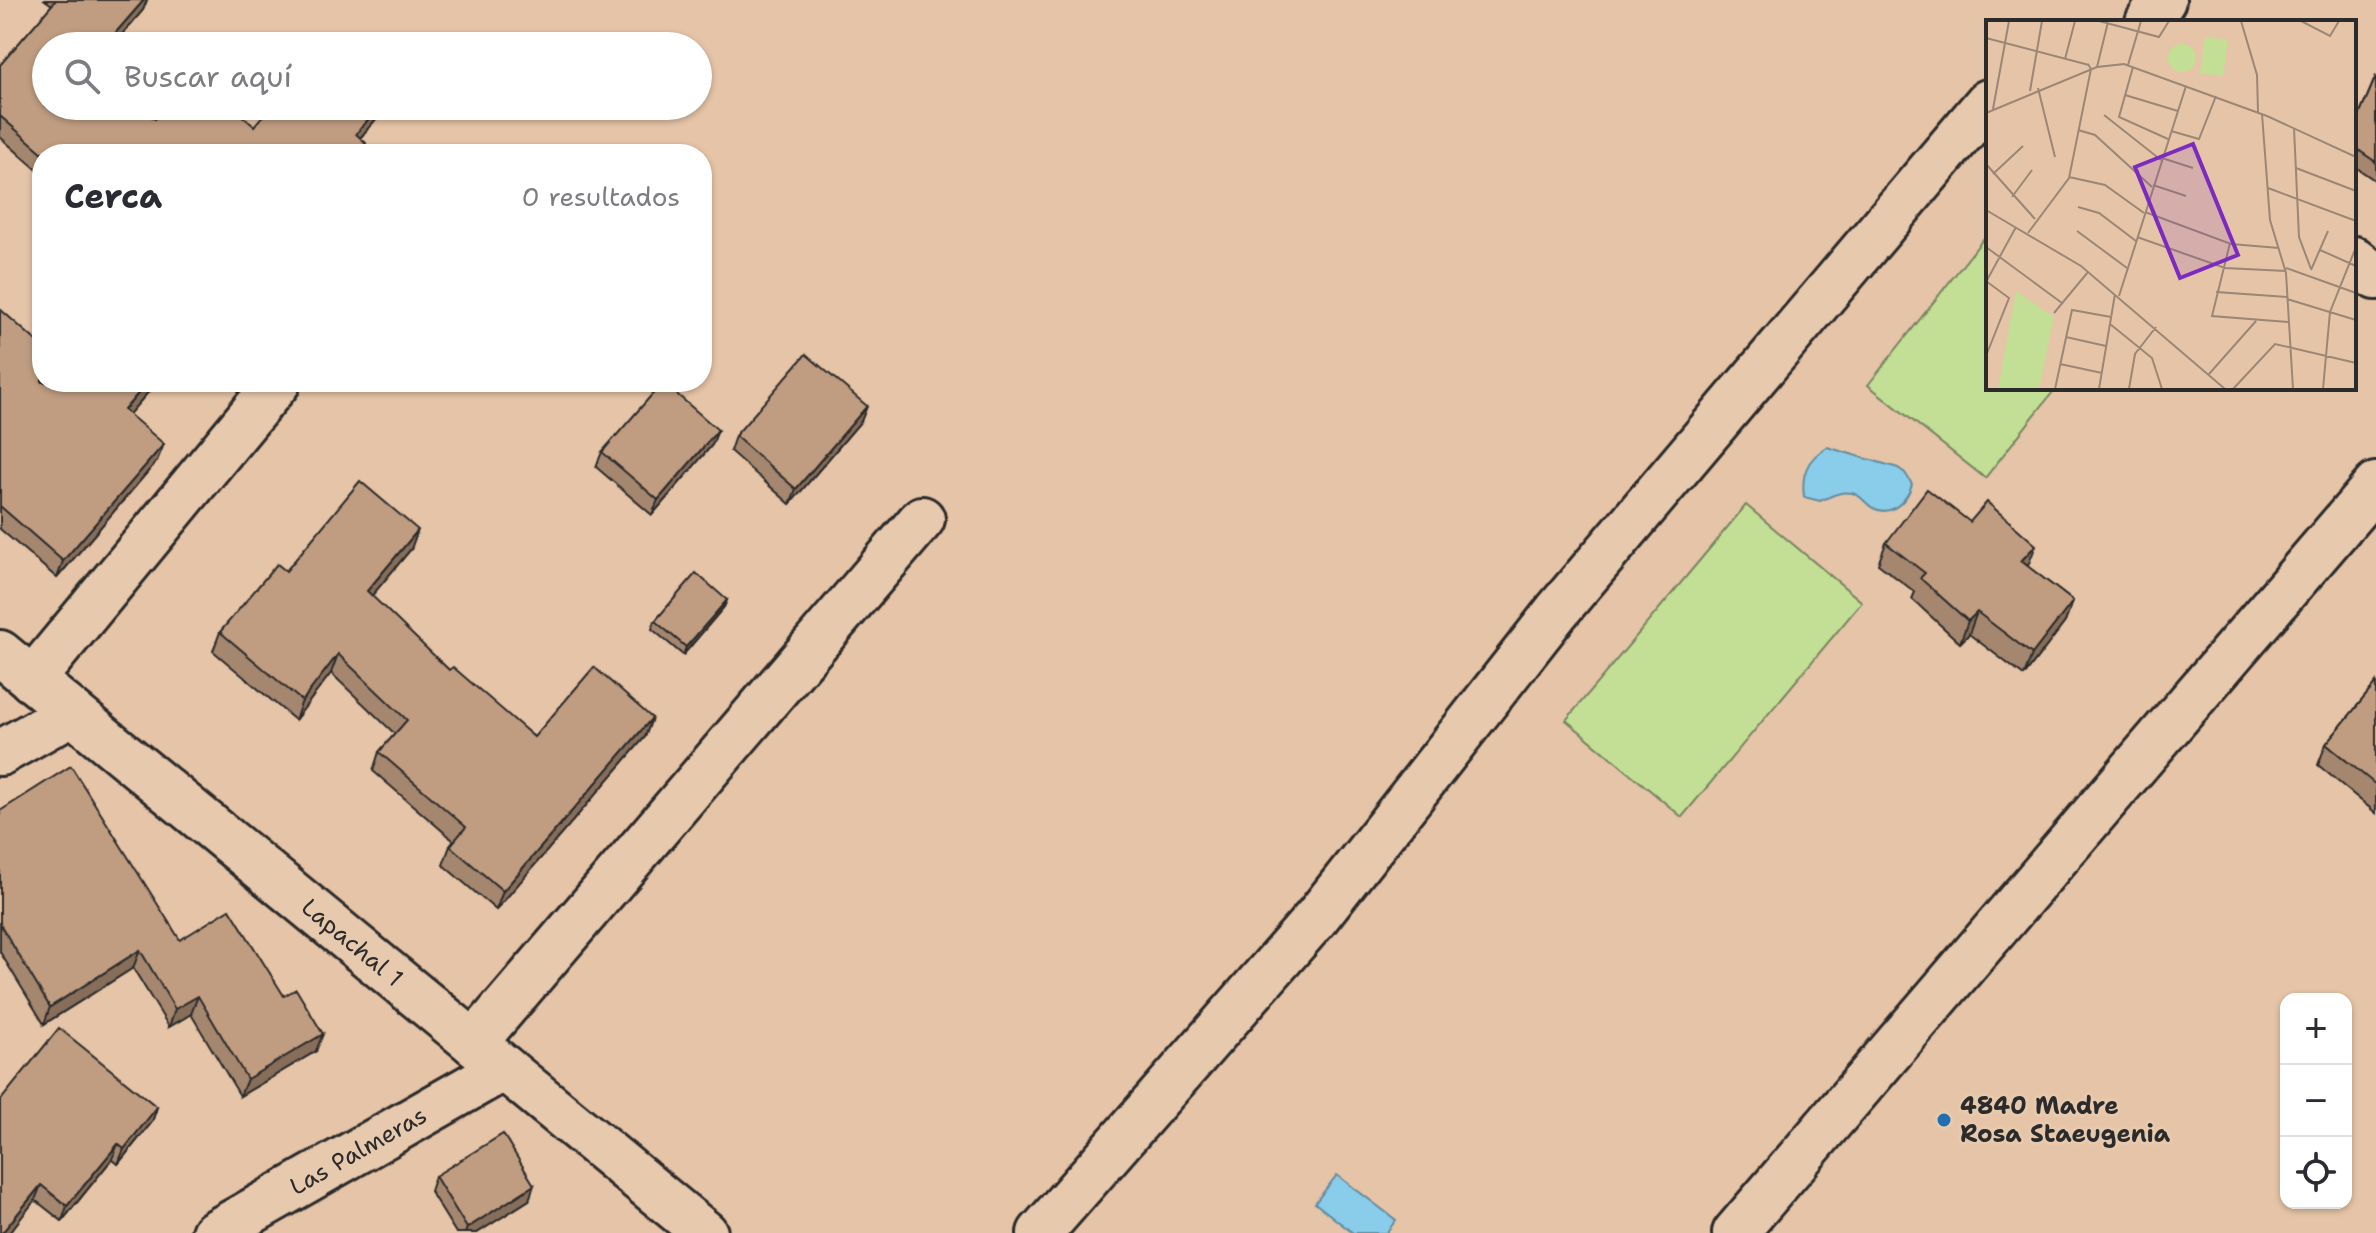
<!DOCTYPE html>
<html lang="es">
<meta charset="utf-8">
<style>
body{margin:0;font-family:"Shantell Sans",sans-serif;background:#f7f7f7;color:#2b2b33}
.controls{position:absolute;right:24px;bottom:24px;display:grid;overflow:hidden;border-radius:16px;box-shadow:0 2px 6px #0004}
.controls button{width:72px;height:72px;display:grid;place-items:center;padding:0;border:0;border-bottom:2px solid #e1e1e2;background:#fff;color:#2b2b33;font:40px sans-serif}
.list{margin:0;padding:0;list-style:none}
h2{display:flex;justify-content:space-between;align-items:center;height:104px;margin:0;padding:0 32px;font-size:34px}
h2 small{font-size:26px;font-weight:400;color:#7c7c81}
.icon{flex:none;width:44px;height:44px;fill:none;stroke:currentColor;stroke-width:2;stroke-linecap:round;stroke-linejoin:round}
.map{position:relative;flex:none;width:2376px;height:1233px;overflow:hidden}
.search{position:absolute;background:#fff;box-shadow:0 2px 6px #0004;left:32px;top:32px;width:680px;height:88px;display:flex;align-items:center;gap:20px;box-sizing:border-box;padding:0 28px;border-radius:44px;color:#7c7c81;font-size:30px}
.panel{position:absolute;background:#fff;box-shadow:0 2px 6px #0004;left:32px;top:144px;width:680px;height:248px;border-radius:32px}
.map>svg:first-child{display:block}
.green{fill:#c3de95;stroke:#778460;stroke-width:2}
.water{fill:#89cdeb;stroke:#638c9e;stroke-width:2}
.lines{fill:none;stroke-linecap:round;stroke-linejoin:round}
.minor-casing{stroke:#2b2b2b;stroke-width:50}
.minor{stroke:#e7c9ae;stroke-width:44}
.wall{fill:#a5876f;stroke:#2b2b2b;stroke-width:2}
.shaded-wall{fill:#866e5a;stroke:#2b2b2b;stroke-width:2}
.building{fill:#c09d81;stroke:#2b2b2b;stroke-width:2}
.poi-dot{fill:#1f6fb2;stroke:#e7c9ae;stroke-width:3}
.labels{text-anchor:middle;stroke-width:6;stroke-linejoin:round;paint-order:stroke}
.street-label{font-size:24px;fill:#2b2b2b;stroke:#e7c9ae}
.poi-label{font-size:24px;font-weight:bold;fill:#2b2b2b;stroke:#e7c9ae;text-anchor:start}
.inset-road{fill:none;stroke:#9b8775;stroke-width:2}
.view{fill:#7b2cbf;fill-opacity:0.15;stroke:#7b2cbf;stroke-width:4}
.inset-edge{fill:none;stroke:#2b2b2b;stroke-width:4}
</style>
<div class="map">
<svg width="2376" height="1233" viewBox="0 0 2376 1233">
<rect width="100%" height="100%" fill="#e6c4a7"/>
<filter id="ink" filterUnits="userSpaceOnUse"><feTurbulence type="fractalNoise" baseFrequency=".0125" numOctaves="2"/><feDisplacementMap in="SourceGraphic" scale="16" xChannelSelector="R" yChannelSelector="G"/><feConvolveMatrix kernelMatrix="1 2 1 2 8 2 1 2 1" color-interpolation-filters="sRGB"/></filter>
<g filter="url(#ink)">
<g class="green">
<path d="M1988 233V388H2056L1985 478 1868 385Z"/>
<path d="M1746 505 1862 602 1682 817 1566 720Z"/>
</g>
<g class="water">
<path d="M1827 447 1898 468 1905 473 1912 484C1908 499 1892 518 1873 508 1865 504 1862 495 1852 493 1840 491 1831 496 1820 501L1804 497C1801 474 1807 459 1827 447Z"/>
<path d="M1337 1175 1396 1220 1386 1233H1353L1315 1203Z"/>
</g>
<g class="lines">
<g class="minor-casing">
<g id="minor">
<path d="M2148 22 2163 0"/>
<path d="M2354 259 2376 277"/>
<path id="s1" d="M0 653 705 1233"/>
<path d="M32 680 278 382"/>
<path d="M0 753 71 713"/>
<path d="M474 1043 922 519"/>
<path id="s2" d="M214 1233 504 1068"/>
<path d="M1040 1233 1316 918 1557 611 1988 102"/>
<path d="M1735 1233 2376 485"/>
</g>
</g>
<use href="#minor" class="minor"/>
</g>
<g class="wall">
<path d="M45 0H147L143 10 112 46H46L155 119 254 126 387 106 360 138 362 154H42V174L0 137V65L52 5Z"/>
<path d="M2376 76V181L2354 166V128Z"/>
<path d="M0 309 42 382H157L129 414 157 461 57 578 0 529Z"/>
<path d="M867 406 861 421 790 504 730 451 735 436Z"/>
<path d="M718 430 712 445 652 515 596 467 602 452Z"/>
<path d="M1886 543 2028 567 2073 601 2065 622 2024 676 1969 634 1960 643 1912 599 1915 592 1878 564Z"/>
<path d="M411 549 371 596 449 670 534 737 652 718 645 737 496 910 443 865 450 846 454 841 373 771 379 752 395 734 331 673 295 720 213 651 220 632 286 571Z"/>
<path d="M727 600 724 607 683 655 652 629 655 621Z"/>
<path d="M2376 683V813L2318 765 2326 744Z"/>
<path d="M0 811 180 940 316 1051 240 1096 191 1014 169 1027 133 968 44 1024 0 952Z"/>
<path d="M0 1101 157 1107 152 1122 118 1164 112 1159 62 1221 35 1200 9 1233H0Z"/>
<path d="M435 1176 529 1200 477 1233H456L430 1191Z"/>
</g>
<g class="shaded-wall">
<path d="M144 0H147L143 10 112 46H104Z"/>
<path d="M379 106H387L350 150 356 134Z"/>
<path d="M366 143 362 154H356Z"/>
<path d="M148 382H157L118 427 124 410Z"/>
<path d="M867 406 861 421 790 504 796 489Z"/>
<path d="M718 430 712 445 652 515 658 500Z"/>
<path d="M164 444 157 461 57 578 63 561Z"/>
<path d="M418 530 411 549 360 610 367 591Z"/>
<path d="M2036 545 2028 566 2021 561Z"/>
<path d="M727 600 724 607 683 655 686 647Z"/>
<path d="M2073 601 2065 622 2024 676 2032 654Z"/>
<path d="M1977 612 1969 634 1960 643 1968 621Z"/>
<path d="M338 654 331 673 295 720 302 701Z"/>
<path d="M652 718 645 737 496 910 503 891Z"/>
<path d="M140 950 133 968 44 1024 50 1007Z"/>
<path d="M198 996 191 1014 169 1027 175 1009Z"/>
<path d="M323 1034 316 1051 240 1096 247 1079Z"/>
<path d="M157 1107 152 1122 118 1164 124 1149Z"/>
<path d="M118 1144 112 1159 62 1221 67 1206Z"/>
<path d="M41 1185 35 1200 9 1233H2Z"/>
<path d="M534 1185 529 1200 477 1233H465L467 1228Z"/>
</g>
<g class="building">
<path d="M56 0H144L104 46H46V106H140L155 119 167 106H231L254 126 271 106H379L356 134 366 143 356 154H44L0 116V65Z"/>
<path d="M334 33 349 46H323Z"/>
<path d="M2376 76V162L2354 147V128Z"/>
<path d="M0 309 42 346V382H148L124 410 164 444 63 561 0 506Z"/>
<path d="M806 354 867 406 796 489 735 436Z"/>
<path d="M663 382 718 430 658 500 602 452Z"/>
<path d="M360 481 418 530 367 591 449 670 453 667 534 737 594 667 652 718 503 891 450 846 466 827 379 752 407 720 338 654 302 701 220 632 277 564 286 571Z"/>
<path d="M1927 489 1970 522 1987 502 2036 545 2021 561 2073 601 2032 654 1977 612 1968 621 1920 578 1925 573 1886 543Z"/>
<path d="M696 573 727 600 686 647 655 621Z"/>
<path d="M2376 683V785L2326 744Z"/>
<path d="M71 766 180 940 230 909 284 996 296 989 323 1034 247 1079 198 996 175 1009 140 950 50 1007 0 924V811Z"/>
<path d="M59 1028 157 1107 124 1149 118 1144 67 1206 41 1185 2 1233H0V1101Z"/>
<path d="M503 1134 534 1185 467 1228 435 1176Z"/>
</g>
</g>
<circle class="poi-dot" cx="1944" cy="1120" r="8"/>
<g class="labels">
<g class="street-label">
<text dy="8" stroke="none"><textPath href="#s1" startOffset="456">Lapachal 1</textPath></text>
<text dy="8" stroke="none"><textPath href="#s2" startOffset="166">Las Palmeras</textPath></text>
</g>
<g class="poi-label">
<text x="1960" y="1114">4840 Madre<tspan x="1960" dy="28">Rosa Staeugenia</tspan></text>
</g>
</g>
<g transform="translate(1986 20)">
<rect width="370" height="370" fill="#e6c4a7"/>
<path d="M219 17 242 20 237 56 214 53ZM182 38a14 14 0 1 1 28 0a14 14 0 1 1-28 0ZM30 271 68 297 53 369H12Z" fill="#c3de95"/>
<path class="inset-road" d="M113 1 173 17 183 1M255 1 271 55 272 92M315 1 344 16 353 1M0 18 103 45M79 39 89 1M142 45 155 1M111 47 122 2M147 47 133 97 182 119M52 68 69 137M44 71 56 1M139 75 192 91M7 89 23 1M0 93 111 47 138 44 281 96 370 137M276 94 284 200 300 253 307 369M118 95 175 140M308 108 313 217 325 249M92 110 109 115 166 167M185 111 213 119 230 76M176 138 207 148M0 144 49 199M310 148 370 171M7 154 37 126M83 157 119 165 158 193M167 165 200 176M282 168 370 201M26 177 46 150M92 187 113 193 150 221M0 190 95 246 239 369M159 192 245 224 293 228M91 211 141 248M42 213 83 158 105 49 102 44M151 217 239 248 300 251M244 223 226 296 302 302M0 227 76 283M334 230 370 246M300 248 370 273M325 250 342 211M0 261 23 278 0 336M0 262 30 207M230 272 301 277M133 276 200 66M301 279 370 300M68 293 102 252M124 304 166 338 176 369M80 317 120 326M74 344 116 353M223 354 270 301M69 369 86 290 125 297M113 369 129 274M143 369 149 334 170 307M247 369 289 324 370 343M337 369 344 292 370 227"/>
<path class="view" d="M207 124 252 235 194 258 149 147Z"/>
<rect width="370" height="370" class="inset-edge"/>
</g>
</svg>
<div class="controls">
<button>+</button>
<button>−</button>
<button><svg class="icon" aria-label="locate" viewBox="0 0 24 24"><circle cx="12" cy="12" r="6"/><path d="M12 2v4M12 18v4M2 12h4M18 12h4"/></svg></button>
</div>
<div class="search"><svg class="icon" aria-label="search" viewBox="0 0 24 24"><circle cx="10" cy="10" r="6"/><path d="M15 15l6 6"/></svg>Buscar aquí</div>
<section class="panel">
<h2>Cerca<small>0 resultados</small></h2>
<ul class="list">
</ul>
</section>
</div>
